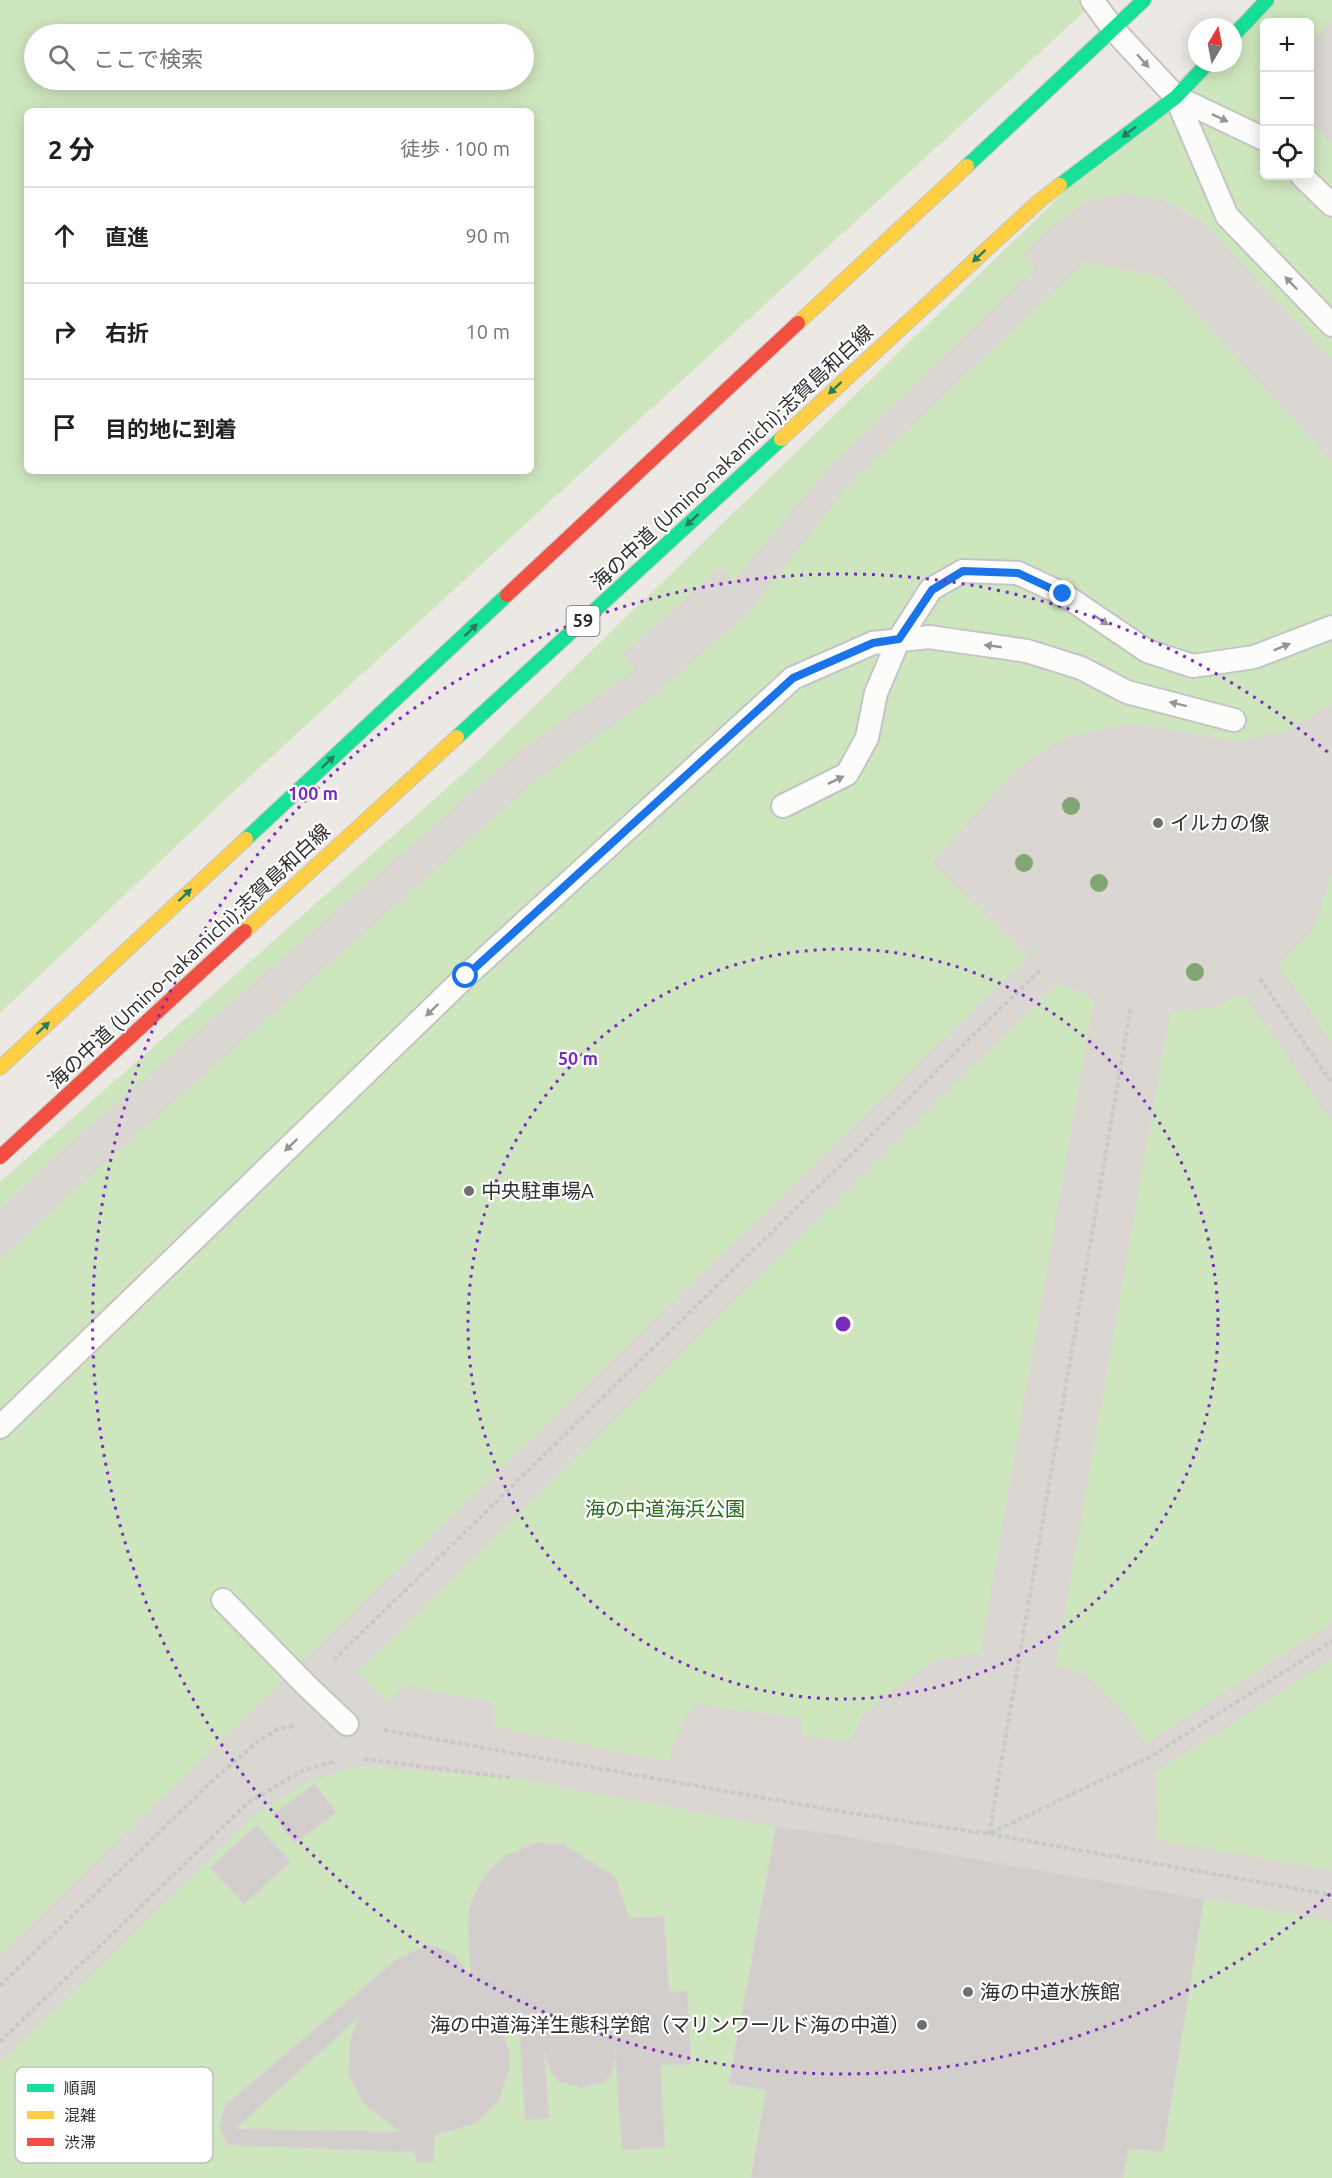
<!DOCTYPE html>
<html lang="ja">
<meta charset="utf-8">
<style>
body{margin:0;font-family:Ubuntu,"Noto Sans JP",sans-serif;background:#f2f2f2;color:#202124}
.controls{position:absolute;right:18px;top:18px;display:grid;overflow:hidden;border-radius:9px;box-shadow:0 3px 15px #0003}
.controls button{width:54px;height:54px;display:grid;place-items:center;padding:0;border:0;border-bottom:2px solid #e0e0e0;background:#fff;color:#202124;font:30px sans-serif}
.compass{position:absolute;left:1188px;top:18px;width:54px;height:54px;border-radius:50%;background:#fff;box-shadow:0 3px 15px #0003;rotate:10deg}
.stop{position:absolute;width:18px;height:18px;margin:-14px;border:4px solid #1a73e8;border-radius:50%;background:#fff}
.stop.end{background:#1a73e8;border-color:#fff;box-shadow:0 2px 6px #0008}
.list{margin:0;padding:0;list-style:none}
h2{display:flex;justify-content:space-between;align-items:center;height:78px;margin:0;padding:0 24px;font-size:26px}
h2 small{font-size:20px;font-weight:400;color:#757577}
.list li{display:grid;grid-template-columns:39px 1fr auto;gap:18px;align-items:center;box-sizing:border-box;height:96px;padding:0 24px;border-top:2px solid #e0e0e0}
.list b{display:block;font-size:22px;white-space:nowrap}
.list em{font-size:20px;font-style:normal;color:#757577}
.icon{flex:none;width:33px;height:33px;fill:none;stroke:currentColor;stroke-width:2;stroke-linecap:round;stroke-linejoin:round}
.map{position:relative;flex:none;width:1332px;height:2178px;overflow:hidden}
.search{position:absolute;background:#fff;box-shadow:0 3px 15px #0003;left:24px;top:24px;width:510px;height:66px;display:flex;align-items:center;gap:15px;box-sizing:border-box;padding:0 21px;border-radius:33px;color:#757577;font-size:22px}
.panel{position:absolute;background:#fff;box-shadow:0 3px 15px #0003;left:24px;top:108px;width:510px;height:366px;border-radius:9px}
.map>svg:first-child{display:block}
.green{fill:#cee6be;fill-rule:evenodd}
.plaza{fill:#dad6d2;fill-rule:evenodd}
.building{fill:#d1cecb;stroke:#d7d4d0;stroke-width:1.5;fill-rule:evenodd}
.lines{fill:none;stroke-linecap:round;stroke-linejoin:round}
.lane-casing{stroke:#c5c4c5;stroke-width:26}
.fast-casing{stroke:#c6c5c4;stroke-width:16}
.slow-casing{stroke:#c6c5c4;stroke-width:16}
.jam-casing{stroke:#c6c5c4;stroke-width:16}
.path{stroke:#c9c9c8;stroke-width:4;stroke-dasharray:4.5 3;stroke-linecap:butt}
.lane{stroke:#fcfcfb;stroke-width:22}
.fast{stroke:#16e098;stroke-width:14}
.slow{stroke:#ffcf43;stroke-width:14}
.jam{stroke:#f24e42;stroke-width:14}
.tree{fill:#82a575}
.oneway{fill:#959594}
.oneway2{fill:#237e5e}
.route{stroke:#1a73e8;stroke-width:8}
.ring{fill:none;stroke:#7b2cbf;stroke-width:3;stroke-dasharray:3 6}
.poi-dot{fill:#706f6e;stroke:#fff;stroke-width:2}
.labels{text-anchor:middle;stroke-width:4.5;stroke-linejoin:round;paint-order:stroke}
.shield{fill:#fff;stroke:#6d6d6d;stroke-width:1.5}
.shield-label{font-size:18px;font-weight:bold;fill:#2e2e2e}
.street-label{font-size:20px;fill:#2e2e2e;stroke:#fff}
.poi-label{font-size:20px;fill:#2e2e2e;stroke:#fff;text-anchor:start}
.park-label{font-size:20px;fill:#2c6e1b;stroke:#fff}
.key{fill:#fff;stroke:#c0c0c0;stroke-width:1.5}
.key-label{font-size:16px;fill:#2e2e2e}
.centre{fill:#7b2cbf;stroke:#fff;stroke-width:3}
.ring-label{font-size:18px;text-anchor:middle;font-weight:bold;fill:#7b2cbf;stroke:#fff;stroke-width:4.5;stroke-linejoin:round;paint-order:stroke}
</style>
<div class="map">
<svg width="1332" height="2178" viewBox="0 0 1332 2178">
<rect width="100%" height="100%" fill="#ece8e4"/>
<g class="green">
<path d="M0 0H1097L232 793 0 1013ZM34 34H524V80H34ZM27 111H531V471H27Z"/>
<path d="M1261 0H1332V2178H0V1227L44 1166 0 1208V1182L481 758 1197 63H1233V28ZM1264 22H1310V176H1264Z"/>
</g>
<g class="plaza">
<path d="M1332 20V144L1316 128 1310 133V41L1315 38Z"/>
<path d="M1124 193 1161 199 1206 224 1332 360V462L1162 277 1085 262 850 484 749 612 650 699 540 777 72 1192 0 1260V1208L44 1166 514 755 635 669 623 654 719 569 734 580 827 469 1035 268 1022 255 1051 227 1089 200Z"/>
<path d="M1332 704V872L1314 929 1279 965 1332 1043V1122L1243 994 1217 1006 1170 1013 1056 1665 1086 1674 1124 1711 1146 1744 1332 1623V1660L1155 1772 1158 1813 1157 1840 1332 1870V1921L827 1833 776 1827 513 1778 355 1766 307 1783 259 1812 0 2063V1955L1028 957 932 862 1018 767 1067 737 1131 723 1236 741 1287 731ZM1057 984 1094 998 980 1653 935 1661 900 1685 864 1714 850 1741 802 1736V1718L695 1704 683 1724 667 1761 495 1727 494 1702 402 1685 389 1703 358 1672Z"/>
</g>
<g class="building">
<path d="M315 1784 336 1813 294 1843 273 1814Z"/>
<path d="M257 1825 290 1862 244 1904 210 1867Z"/>
<path d="M776 1827 827 1833 1204 1899 1163 2151 1128 2149 1123 2178H751L766 2090 729 2084Z"/>
<path d="M537 1843 563 1844 615 1877 629 1918 664 1916 669 1992 687 1991 691 2064 660 2065 665 2147 622 2150 615 2047V2058L611 2076 602 2083 581 2087 560 2082 551 2072 544 2051 549 2118 525 2120 520 2032 503 2034 510 2056 509 2070 499 2100 476 2123 435 2135 433 2161 417 2162 414 2152 228 2145 219 2127 225 2106 398 1958 430 1945 454 1954 471 1978 468 1928 469 1909 480 1882 502 1857ZM359 2017 350 2042 349 2075 363 2103 400 2132 235 2129Z"/>
</g>
<g class="lines">
<g class="lane-casing">
<g id="lane">
<path d="M1092 0 1114 30 1176 97 1227 216 1332 325"/>
<path d="M1176 97 1264 139"/>
<path d="M1302 176 1332 205"/>
<path d="M783 806 847 774 867 738 876 693 899 639 931 589 963 571 1018 573 1063 594 1147 651 1193 666 1254 657 1332 627"/>
<path d="M0 1427 466 976 793 678 873 643 929 637 1027 651 1081 668 1127 692 1234 720"/>
<path d="M223 1600 307 1686 347 1724"/>
</g>
</g>
<g class="fast-casing">
<g id="fast">
<path d="M1233 36 1267 0"/>
<path d="M967 166 1144 0"/>
<path d="M1060 185 1176 97 1208 63"/>
<path d="M457 737 781 439"/>
<path d="M246 839 507 595"/>
</g>
</g>
<g class="slow-casing">
<g id="slow">
<path d="M798 323 967 166"/>
<path d="M781 439 1038 202 1060 185"/>
<path d="M245 931 457 737"/>
<path d="M0 1068 246 839"/>
</g>
</g>
<g class="jam-casing">
<g id="jam">
<path d="M507 595 798 323"/>
<path d="M0 1157 245 931"/>
</g>
</g>
<g class="path">
<path d="M1260 979 1332 1083"/>
<path d="M334 1660 1041 969"/>
<path d="M384 1730 832 1810 989 1834 1332 1895"/>
<path d="M364 1759 513 1778"/>
<path d="M991 1833 1150 1757 1332 1641"/>
<path d="M989 1834 1131 1006"/>
<path d="M0 1986 209 1784 258 1741 278 1729 293 1726"/>
<path d="M0 2042 249 1802 302 1771 336 1761"/>
</g>
<use href="#lane" class="lane"/>
<use href="#fast" class="fast"/>
<use href="#slow" class="slow"/>
<use href="#jam" class="jam"/>
</g>
<g class="tree">
<circle cx="1071" cy="806" r="9"/>
<circle cx="1024" cy="863" r="9"/>
<circle cx="1099" cy="883" r="9"/>
<circle cx="1195" cy="972" r="9"/>
</g>
<defs><path id="oneway-solid" d="M-6-.8H1V-3.2L6.5 0L1 3.2V.8H-6Z" transform="scale(1.5)"/></defs>
<g class="oneway">
<use href="#oneway-solid" transform="translate(1143 61) rotate(48)"/>
<use href="#oneway-solid" transform="translate(1220 118) rotate(25)"/>
<use href="#oneway-solid" transform="translate(1291 283) rotate(-134)"/>
<use href="#oneway-solid" transform="translate(1101 620) rotate(34)"/>
<use href="#oneway-solid" transform="translate(993 646) rotate(-172)"/>
<use href="#oneway-solid" transform="translate(1282 647) rotate(-22)"/>
<use href="#oneway-solid" transform="translate(1178 704) rotate(-166)"/>
<use href="#oneway-solid" transform="translate(836 780) rotate(-26)"/>
<use href="#oneway-solid" transform="translate(432 1010) rotate(136)"/>
<use href="#oneway-solid" transform="translate(291 1145) rotate(136)"/>
</g>
<g class="oneway2">
<use href="#oneway-solid" transform="translate(1129 132) rotate(143)"/>
<use href="#oneway-solid" transform="translate(979 256) rotate(137)"/>
<use href="#oneway-solid" transform="translate(835 388) rotate(137)"/>
<use href="#oneway-solid" transform="translate(692 520) rotate(137)"/>
<use href="#oneway-solid" transform="translate(471 630) rotate(-43)"/>
<use href="#oneway-solid" transform="translate(328 762) rotate(-43)"/>
<use href="#oneway-solid" transform="translate(185 895) rotate(-43)"/>
<use href="#oneway-solid" transform="translate(43 1028) rotate(-43)"/>
</g>
<g class="lines">
<path class="route" d="M466 976 793 678 873 643 899 639 932 590 963 571 1018 573 1063 594"/>
</g>
<g class="ring">
<circle cx="843" cy="1324" r="375"/>
<path d="M1330 1894A750 750 0 1 1 1330 754"/>
</g>
<g class="poi-dot">
<circle cx="1158" cy="823" r="6"/>
<circle cx="469" cy="1191" r="6"/>
<circle cx="968" cy="1992" r="6"/>
<circle cx="922" cy="2025" r="6"/>
</g>
<g class="labels">
<rect class="shield" x="566.5" y="606" width="33" height="30" rx="4.5"/>
<g class="shield-label">
<text x="583" y="627">59</text>
</g>
<g class="street-label">
<text transform="translate(732 457) rotate(-43)" y="7">海の中道 (Umino-nakamichi);志賀島和白線</text>
<text transform="translate(189 956) rotate(-43)" y="7">海の中道 (Umino-nakamichi);志賀島和白線</text>
</g>
<g class="poi-label">
<text x="1170" y="830">イルカの像</text>
<text x="481" y="1198">中央駐車場A</text>
<text x="980" y="1999">海の中道水族館</text>
<text x="910" y="2032" text-anchor="end">海の中道海洋生態科学館（マリンワールド海の中道）</text>
</g>
<g class="park-label">
<text x="665" y="1516">海の中道海浜公園</text>
</g>
</g>
<rect x="15" y="2067" width="198" height="96" rx="9" class="key"/>
<rect x="27" y="2084" width="27" height="8" fill="#16e098"/>
<rect x="27" y="2111" width="27" height="8" fill="#ffcf43"/>
<rect x="27" y="2138" width="27" height="8" fill="#f24e42"/>
<g class="key-label">
<text x="64" y="2094">順調</text>
<text x="64" y="2121">混雑</text>
<text x="64" y="2148">渋滞</text>
</g>
<circle cx="843" cy="1324" r="9" class="centre"/>
<g class="ring-label">
<text x="313" y="800">100 m</text>
<text x="578" y="1065">50 m</text>
</g>
</svg>
<div class="controls">
<button>+</button>
<button>−</button>
<button><svg class="icon" aria-label="locate" viewBox="0 0 24 24"><circle cx="12" cy="12" r="6"/><path d="M12 2v4M12 18v4M2 12h4M18 12h4"/></svg></button>
</div>
<svg class="compass" viewBox="-18 -18 36 36"><path d="M0-13l5 13h-10z" fill="#e53935"/><path d="M0 13l5-13h-10z" fill="#757577"/></svg>
<div class="stop" style="left:466px;top:976px"></div>
<div class="stop end" style="left:1063px;top:594px"></div>
<div class="search"><svg class="icon" aria-label="search" viewBox="0 0 24 24"><circle cx="10" cy="10" r="6"/><path d="M15 15l6 6"/></svg>ここで検索</div>
<section class="panel">
<h2>2 分<small>徒歩 · 100 m</small></h2>
<ul class="list">
<li><svg class="icon" aria-label="ahead" viewBox="0 0 24 24"><path d="M12 20V5M6 11l6-6 6 6"/></svg><div><b>直進</b></div><em>90 m</em></li>
<li><svg class="icon" aria-label="right" viewBox="0 0 24 24"><path d="M7 20v-9h11M14 6l5 5-5 5"/></svg><div><b>右折</b></div><em>10 m</em></li>
<li><svg class="icon" aria-label="arrive" viewBox="0 0 24 24"><path d="M6 21V4h12l-3 4 3 4H6"/></svg><div><b>目的地に到着</b></div></li>
</ul>
</section>
</div>
